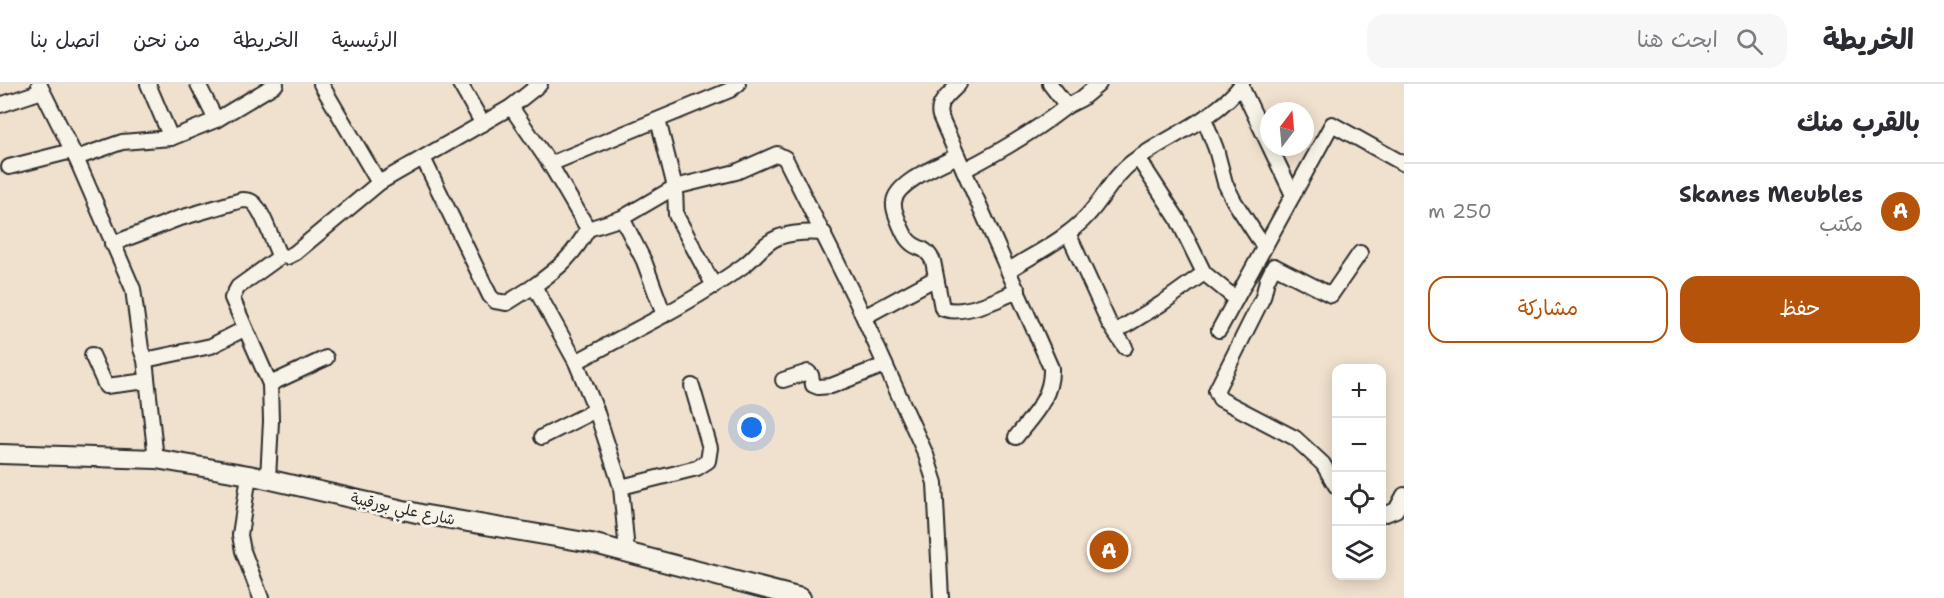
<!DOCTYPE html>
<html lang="ar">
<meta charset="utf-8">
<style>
body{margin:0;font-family:"Shantell Sans","Playpen Sans Arabic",sans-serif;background:#f7f7f7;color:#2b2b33;direction:rtl}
.controls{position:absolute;right:18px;bottom:18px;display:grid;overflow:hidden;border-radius:12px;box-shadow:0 3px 15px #0003}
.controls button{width:54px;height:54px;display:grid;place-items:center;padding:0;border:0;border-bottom:2px solid #e1e1e2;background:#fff;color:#2b2b33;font:30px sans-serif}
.compass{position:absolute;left:1260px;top:18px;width:54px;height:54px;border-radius:50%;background:#fff;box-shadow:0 3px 15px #0003;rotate:16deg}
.you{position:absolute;left:752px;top:344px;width:21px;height:21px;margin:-15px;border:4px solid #fff;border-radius:50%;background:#1a73e8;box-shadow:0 0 0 9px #1a73e833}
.badge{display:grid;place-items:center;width:39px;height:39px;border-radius:50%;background:#b45309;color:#fff;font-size:20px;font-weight:700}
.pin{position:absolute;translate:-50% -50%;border:3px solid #fff;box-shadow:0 2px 6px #0006}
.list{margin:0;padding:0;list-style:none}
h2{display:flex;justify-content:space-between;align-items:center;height:78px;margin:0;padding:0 24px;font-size:26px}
h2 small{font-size:20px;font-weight:400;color:#7c7c81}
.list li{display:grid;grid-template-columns:39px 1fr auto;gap:18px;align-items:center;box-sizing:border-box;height:96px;padding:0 24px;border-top:2px solid #e1e1e2}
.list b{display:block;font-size:22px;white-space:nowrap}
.list p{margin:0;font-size:20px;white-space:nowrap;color:#7c7c81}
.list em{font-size:20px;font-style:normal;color:#7c7c81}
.actions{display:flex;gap:12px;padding:18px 24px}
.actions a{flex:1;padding:14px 0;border:2px solid #b45309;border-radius:18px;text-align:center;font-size:21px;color:#b45309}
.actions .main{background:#b45309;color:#fff}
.icon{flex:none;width:33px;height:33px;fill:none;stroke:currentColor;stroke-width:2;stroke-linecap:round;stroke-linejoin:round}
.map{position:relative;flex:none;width:1404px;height:514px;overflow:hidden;direction:ltr}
header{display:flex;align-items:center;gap:36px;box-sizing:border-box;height:84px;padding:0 30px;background:#fff;border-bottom:2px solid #e1e1e2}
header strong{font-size:28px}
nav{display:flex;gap:33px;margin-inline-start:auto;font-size:21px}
.search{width:420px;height:54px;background:#f7f7f7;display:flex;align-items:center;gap:15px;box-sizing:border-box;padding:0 21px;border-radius:18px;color:#7c7c81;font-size:22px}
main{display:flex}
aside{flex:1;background:#fff}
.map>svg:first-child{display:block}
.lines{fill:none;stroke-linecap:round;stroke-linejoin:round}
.minor-casing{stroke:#2b2b2b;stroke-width:18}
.major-casing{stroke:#2b2b2b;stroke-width:22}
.minor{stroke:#f7f3e8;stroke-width:14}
.major{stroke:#f7f3e8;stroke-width:18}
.labels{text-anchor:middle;stroke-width:6;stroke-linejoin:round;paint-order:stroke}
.street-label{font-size:15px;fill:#2b2b2b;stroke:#f7f3e8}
</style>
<header>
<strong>الخريطة</strong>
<div class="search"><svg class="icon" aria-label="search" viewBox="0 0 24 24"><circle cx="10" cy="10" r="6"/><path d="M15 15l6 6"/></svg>ابحث هنا</div>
<nav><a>الرئيسية</a><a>الخريطة</a><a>من نحن</a><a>اتصل بنا</a></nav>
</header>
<main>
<aside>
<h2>بالقرب منك<small></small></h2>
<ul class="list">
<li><span class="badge">A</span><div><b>Skanes Meubles</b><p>مكتب</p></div><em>250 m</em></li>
</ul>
<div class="actions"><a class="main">حفظ</a><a>مشاركة</a></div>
</aside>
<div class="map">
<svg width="1404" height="514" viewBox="0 0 1404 514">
<rect width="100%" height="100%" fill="#f0e0ce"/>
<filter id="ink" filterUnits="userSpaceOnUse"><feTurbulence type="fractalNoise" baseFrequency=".0167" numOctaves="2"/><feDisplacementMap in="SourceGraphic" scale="12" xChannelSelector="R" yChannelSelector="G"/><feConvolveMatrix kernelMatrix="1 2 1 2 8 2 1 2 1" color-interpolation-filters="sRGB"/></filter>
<g filter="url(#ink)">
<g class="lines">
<g class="minor-casing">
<g id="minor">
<path d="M39 0 76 74 133 205 141 265 145 276 156 375"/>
<path d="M148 0 171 54"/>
<path d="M198 0 216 36"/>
<path d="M321 0 379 99"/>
<path d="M460 0 483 40"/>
<path d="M959 0C950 10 936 19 940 32L1051 284C1052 314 1033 331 1016 353"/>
<path d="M1050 0 1067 22 1081 15 1099 0"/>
<path d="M1241 2 1269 61"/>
<path d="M0 21 42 7"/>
<path d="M511 23 550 80 588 145 622 134 675 103 736 88 777 70 785 74 854 212 926 371 935 399 941 514"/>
<path d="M1204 34 1216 65 1225 99 1234 117 1264 163"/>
<path d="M658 36 675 103 676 131 714 202"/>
<path d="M1270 63 1293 111"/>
<path d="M957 72C940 81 896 98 894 118 893 125 896 130 898 136 901 143 904 152 909 157 918 167 924 160 933 177L942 224C961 233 1001 215 1018 206"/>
<path d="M76 74 122 58 171 54 216 36 276 0"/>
<path d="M423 74 490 212 495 217 507 219 534 202 576 278 596 326 621 403 627 468"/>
<path d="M1138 74 1177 134 1204 189 1236 215"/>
<path d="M550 80 730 6 738 0"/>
<path d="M9 83 72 67"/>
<path d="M964 86C1001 67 1035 47 1067 22"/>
<path d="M622 134 644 177 664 231C691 216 718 200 743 182 756 173 763 159 779 153 794 148 809 148 824 149"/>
<path d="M1068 149 1109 239 1125 263"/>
<path d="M112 160 177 135 242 116C246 116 249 116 252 118 262 124 273 159 279 171L287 173 295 169 379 99 511 23 540 0"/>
<path d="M1009 186C1036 169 1066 155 1087 132 1104 114 1112 94 1131 79 1167 52 1214 37 1242 0"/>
<path d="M534 202C560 183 572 173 588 145"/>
<path d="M864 233 936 194"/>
<path d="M1219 246 1332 40 1404 80"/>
<path d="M1115 248 1161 220 1204 189"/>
<path d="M92 271 106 302 147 297"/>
<path d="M145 276 211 262 244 245"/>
<path d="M576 278 664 231"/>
<path d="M783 296 808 288 811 291 813 301 818 303 831 302 885 281"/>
<path d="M270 300 326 274"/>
<path d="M542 353 596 326"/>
<path d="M249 391 240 451 243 467 261 514"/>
<path d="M268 395 271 337 270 300 232 214 238 203 281 172"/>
<path d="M1336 402 1323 380 1295 354 1220 315 1216 307 1263 213 1267 196 1274 182 1331 211 1360 169"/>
<path d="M621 403 697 384 708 377 710 364 692 302"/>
<path d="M1382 428 1386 430 1396 426 1404 411"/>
</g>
</g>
<g class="major-casing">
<path id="major" d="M0 370 156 375 249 391 421 430 591 459 801 514"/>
</g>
<use href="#minor" class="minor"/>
<use href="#major" class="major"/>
</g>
</g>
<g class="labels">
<g class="street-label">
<text transform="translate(403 425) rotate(12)" y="5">شارع علي بورقيبة</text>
</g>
</g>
</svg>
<div class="controls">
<button>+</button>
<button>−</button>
<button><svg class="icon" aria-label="locate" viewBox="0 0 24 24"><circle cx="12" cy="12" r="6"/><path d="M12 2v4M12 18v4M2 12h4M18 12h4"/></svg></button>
<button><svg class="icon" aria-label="layers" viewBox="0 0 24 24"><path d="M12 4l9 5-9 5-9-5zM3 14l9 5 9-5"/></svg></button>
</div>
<svg class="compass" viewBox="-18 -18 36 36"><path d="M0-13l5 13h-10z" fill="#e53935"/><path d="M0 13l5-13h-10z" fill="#7c7c81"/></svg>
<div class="you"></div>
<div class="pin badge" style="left:1109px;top:466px">A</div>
</div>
</main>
